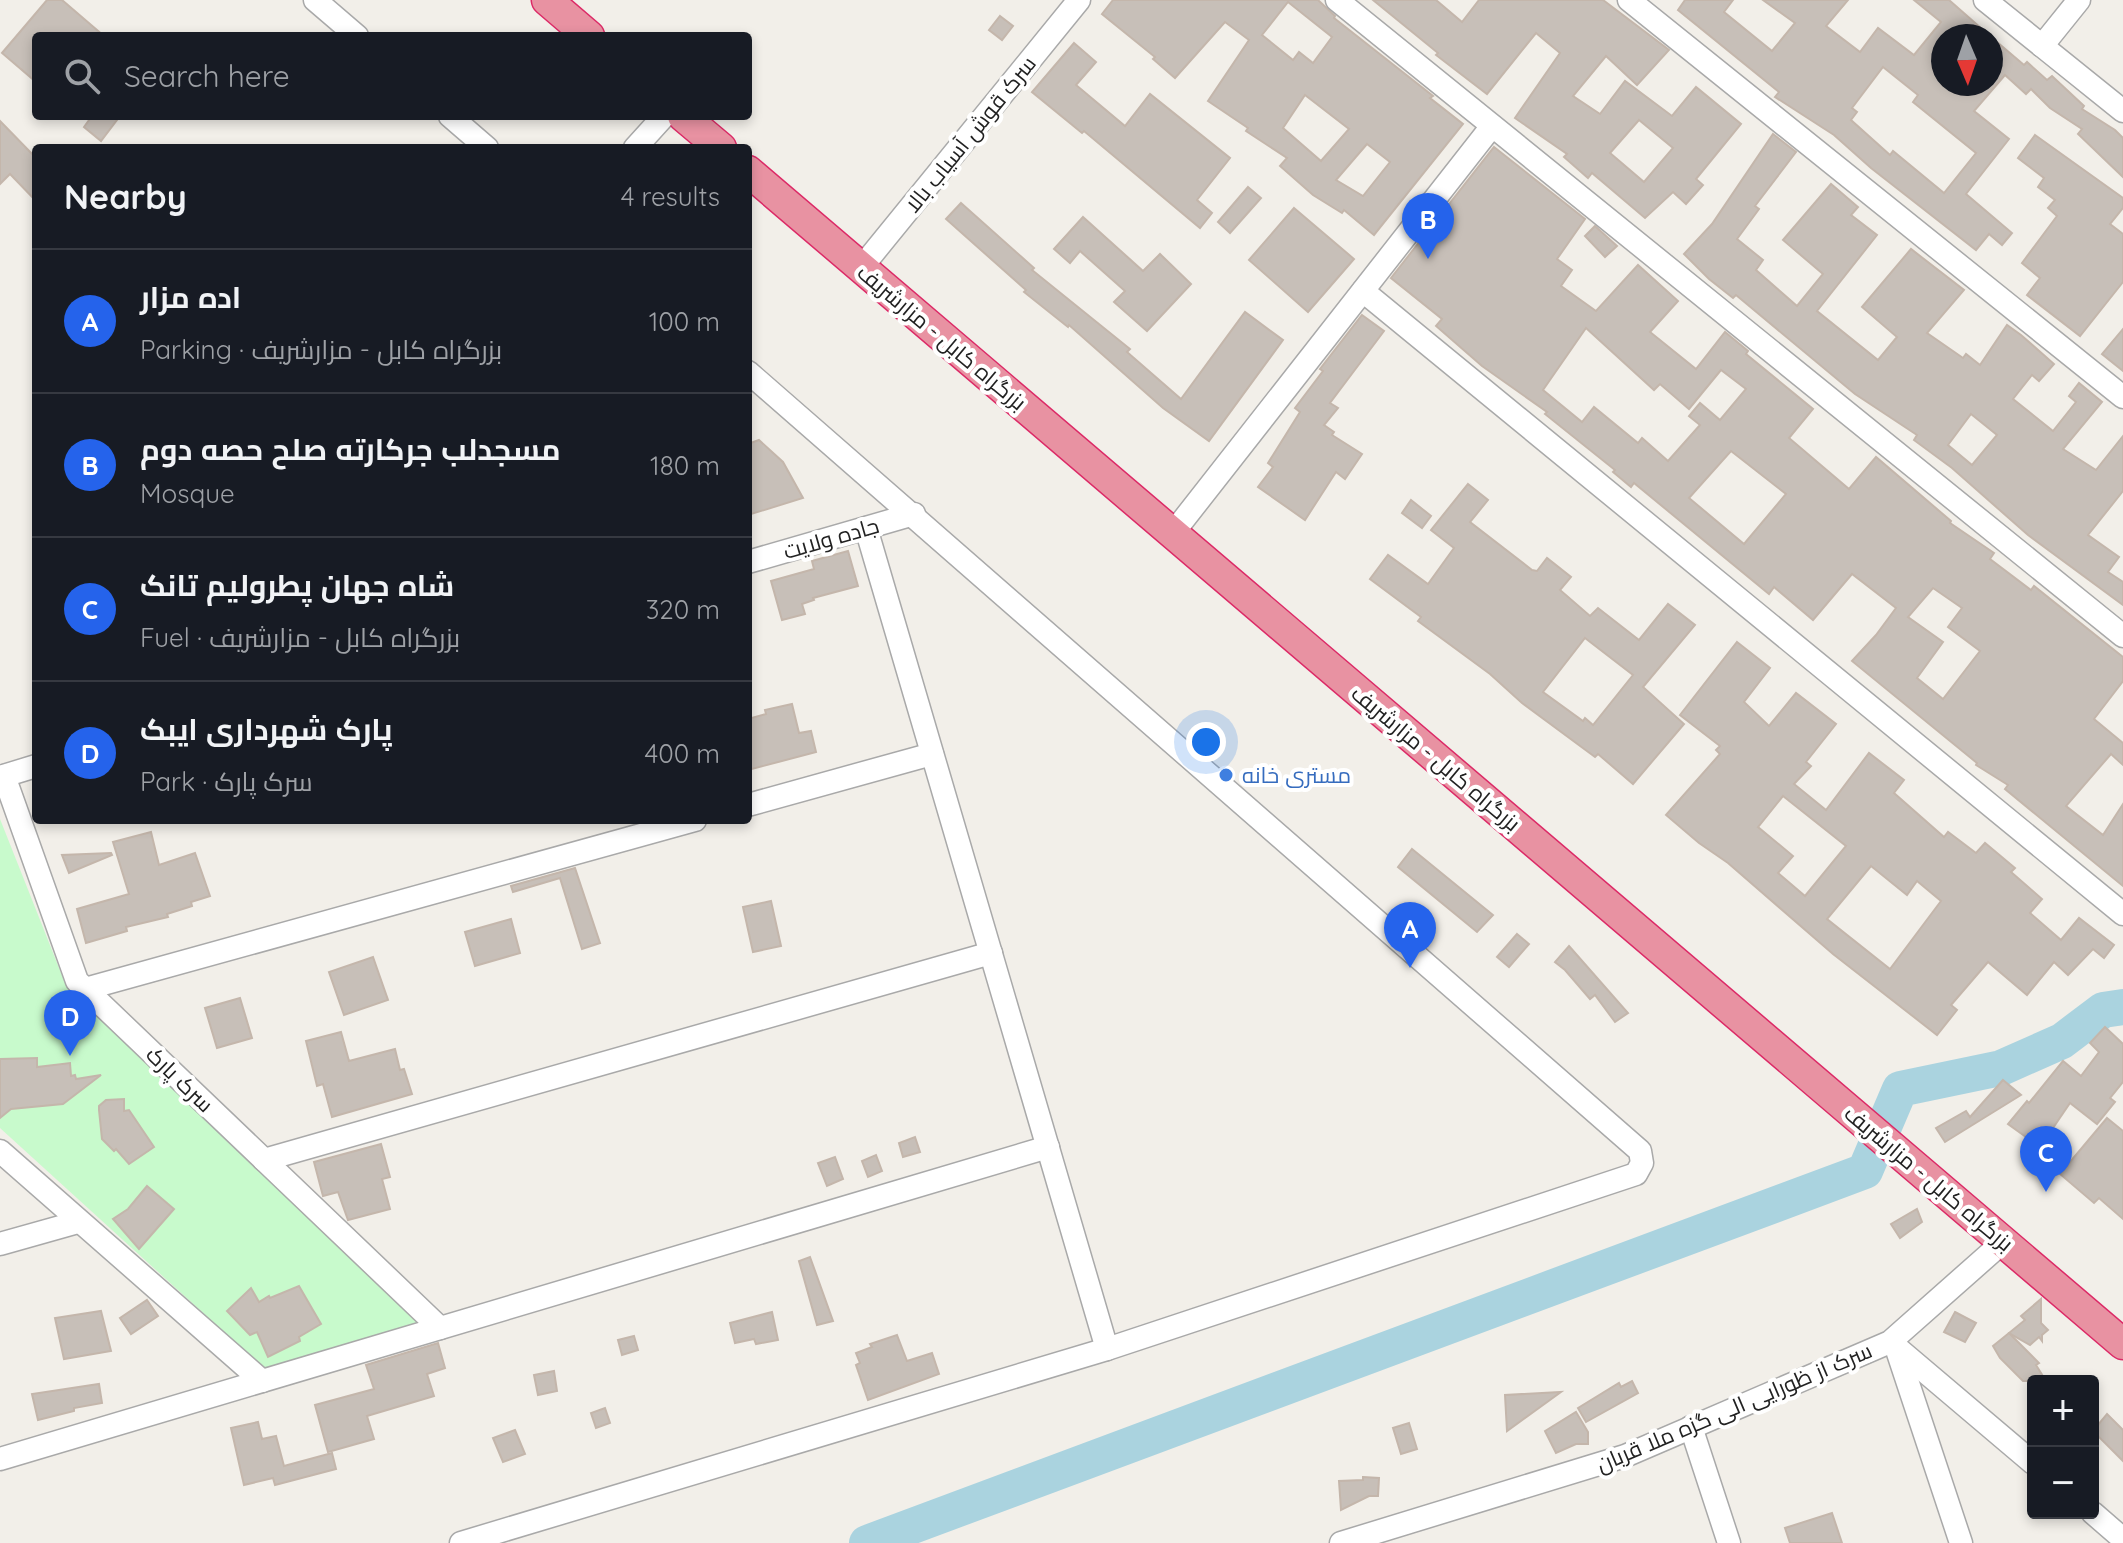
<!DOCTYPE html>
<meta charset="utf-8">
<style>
body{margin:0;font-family:Quicksand,Cairo,sans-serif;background:#20242c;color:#f1f3f6}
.controls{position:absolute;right:24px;bottom:24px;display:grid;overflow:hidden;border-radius:8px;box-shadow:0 4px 12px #0003}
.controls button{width:72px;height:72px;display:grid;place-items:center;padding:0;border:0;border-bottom:2px solid #363941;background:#171b24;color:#f1f3f6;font:40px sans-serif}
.compass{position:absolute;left:1931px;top:24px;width:72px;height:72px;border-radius:50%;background:#171b24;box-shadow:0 4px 12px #0003;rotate:178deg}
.you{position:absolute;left:1206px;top:742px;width:28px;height:28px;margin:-20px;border:6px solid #fff;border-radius:50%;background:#1a73e8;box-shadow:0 0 0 12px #1a73e833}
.badge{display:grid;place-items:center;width:52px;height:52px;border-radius:50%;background:#2563eb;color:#fff;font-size:26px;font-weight:700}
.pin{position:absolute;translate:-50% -66px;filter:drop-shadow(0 2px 4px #0008)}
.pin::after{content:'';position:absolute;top:42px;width:28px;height:24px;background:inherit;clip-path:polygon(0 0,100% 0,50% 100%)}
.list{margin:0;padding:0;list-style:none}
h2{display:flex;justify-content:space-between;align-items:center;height:104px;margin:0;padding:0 32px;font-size:34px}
h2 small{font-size:26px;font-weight:400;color:#9ea1a6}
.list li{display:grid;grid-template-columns:52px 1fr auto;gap:24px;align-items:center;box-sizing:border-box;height:144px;padding:0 32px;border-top:2px solid #363941}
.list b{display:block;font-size:30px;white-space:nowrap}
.list p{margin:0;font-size:26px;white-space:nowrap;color:#9ea1a6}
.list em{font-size:26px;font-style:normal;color:#9ea1a6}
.icon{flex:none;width:44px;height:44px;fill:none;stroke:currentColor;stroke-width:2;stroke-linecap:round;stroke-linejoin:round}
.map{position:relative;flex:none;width:2123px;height:1543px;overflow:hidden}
.search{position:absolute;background:#171b24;box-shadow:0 4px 12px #0003;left:32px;top:32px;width:720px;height:88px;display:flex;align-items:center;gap:20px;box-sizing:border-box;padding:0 28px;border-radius:8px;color:#9ea1a6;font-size:30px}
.panel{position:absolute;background:#171b24;box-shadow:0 4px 12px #0003;left:32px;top:144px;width:720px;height:680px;border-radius:8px}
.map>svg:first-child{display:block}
.park{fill:#c8facc}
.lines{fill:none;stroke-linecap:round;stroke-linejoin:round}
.river{stroke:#aad3df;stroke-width:36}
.building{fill:#c7bfb8;stroke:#c4b6ab;stroke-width:2;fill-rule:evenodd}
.minor-casing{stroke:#a9a9a9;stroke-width:25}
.highway-casing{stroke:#dc2a67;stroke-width:33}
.minor{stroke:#fff;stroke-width:22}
.highway{stroke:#e892a2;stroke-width:30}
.shop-dot{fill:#3f7fe0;stroke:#fff;stroke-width:3}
.labels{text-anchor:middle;stroke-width:8;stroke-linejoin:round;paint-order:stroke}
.street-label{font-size:22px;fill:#222;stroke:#fff}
.shop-label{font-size:22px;fill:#366cbe;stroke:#fff;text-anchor:start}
</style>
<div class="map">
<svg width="2123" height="1543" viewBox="0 0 2123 1543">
<rect width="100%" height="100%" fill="#f2efe9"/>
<path class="park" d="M0 819 65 983 420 1323 269 1373 0 1128Z"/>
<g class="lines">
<path class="river" d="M867 1543 1865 1171 1900 1089 2001 1068 2062 1041 2103 1010 2123 1007"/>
</g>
<g class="building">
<path d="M47 0H62L104 36H36V82L2 53Z"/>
<path d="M1113 0H1318L1335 16 1334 18 1433 96 1430 98 1463 124 1374 235 1344 210 1342 213 1313 195 1280 166 1287 158 1246 131 1248 128 1208 101 1249 40 1225 22 1175 78 1153 59 1155 57 1102 14ZM1288 2 1332 37 1313 63 1299 52 1293 60 1262 35ZM1305 95 1349 129 1321 161 1283 128ZM1367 144 1390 162 1363 196 1336 180Z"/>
<path d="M1373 0H1436L1462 22 1479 0H1603L1669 50 1637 85 1606 56 1573 96 1600 114 1625 81 1672 116 1696 87 1741 124 1696 179 1703 185 1686 204 1673 192 1645 218 1592 173 1588 178 1564 157 1567 154 1515 118 1560 53 1536 33 1487 94 1436 55 1438 53ZM1639 120 1673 148 1644 182 1610 153Z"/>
<path d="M1685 0H1733L1724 12 1772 51 1795 23 1763 0H1848L1826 26 1860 52 1878 28 1914 55 1941 22 1914 0H1949L1990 36H1943V84H1991V37L2024 65 2027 62 2047 80 2052 76 2084 106 2082 109 2115 130 2123 138V177L2078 134 2082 129 2050 108 2031 89 2026 94 2005 75 1974 111 2009 139 1966 194 2012 233 2002 245 1989 234 1976 250 1871 168 1834 135 1775 97 1779 92 1678 10ZM1883 67 1918 95 1913 102 1976 153 1944 193 1893 151 1890 155 1851 120 1857 112 1852 108Z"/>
<path d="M1000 16 1013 26 1002 40 989 30Z"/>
<path d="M1074 43 1096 62 1076 85 1125 126 1150 94 1230 158 1197 200 1212 213 1200 228 1084 131 1082 133 1032 92Z"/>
<path d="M92 116H120L101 141 84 127Z"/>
<path d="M0 121 36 158V201L10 174 0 184Z"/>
<path d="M1773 134 1796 152 1755 206 1759 209 1737 239 1763 260 1756 270 1797 306 1823 274 1783 240 1831 184 1858 207 1851 215 1877 235 1817 311 1878 360 1897 337 1862 307 1911 249 1964 290 1927 333 1963 358 1966 354 1980 365 2007 325 2021 335 2054 364 2039 381 2032 375 2013 399 2053 431 2076 402 2069 396 2079 383 2102 402 2063 449 2096 470 2123 436V491L2088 535 2119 557 2108 572 2123 582V605L2028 535 1952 468 1914 440 1917 435 1855 394 1736 295 1733 298 1709 279 1684 254 1712 224ZM1971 414 1997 435 1972 465 1948 445Z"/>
<path d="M2035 135 2123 198V208L2110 224 2123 234V282L2080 336 2027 295 2040 278 2022 263 2057 216 2048 208 2055 200 2038 187 2044 178 2018 158Z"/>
<path d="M1494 147 1585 219 1557 259 1572 270 1561 286 1596 311 1638 265 1678 301 1650 332 1696 369 1725 332 1748 351 1746 354 1813 409 1789 438 1849 489 1876 457 1951 521 1950 523 1994 553 1990 559 2031 590 2034 586 2123 657V681L2094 719 2123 743V765L2111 754 2066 806 2103 835 2123 804V886L2005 789 2008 785 1976 765 1977 763 1852 661 1876 635 1896 608 1852 574 1813 620 1774 587 1769 594 1634 483 1631 487 1613 472 1615 470 1545 414 1547 412 1482 366 1436 326 1442 319 1391 278ZM1586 328 1654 390 1660 384 1689 409 1721 370 1746 389 1720 420 1700 403 1689 416 1700 425 1668 461 1642 438 1638 443 1594 407 1582 422 1543 390ZM1731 451 1786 494 1744 544 1689 498ZM1933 588 1962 608 1948 627 1980 651 1943 699 1917 678 1943 642 1908 617Z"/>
<path d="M1248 187 1261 198 1230 233 1218 222Z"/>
<path d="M961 203 1034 268 1032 270 1130 349 1127 352 1181 399 1245 312 1283 340 1209 441 1163 408 1069 325 1068 327 1024 292 1026 290 946 219Z"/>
<path d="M1294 208 1354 259 1308 312 1249 260Z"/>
<path d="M1083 217 1143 271 1160 254 1191 284 1147 331 1114 302 1125 291 1080 251 1070 263 1054 249Z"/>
<path d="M1595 226 1617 246 1605 257 1585 236Z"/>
<path d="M1362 315 1384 331 1330 403 1338 408 1324 425 1334 432 1332 435 1362 454 1345 479 1336 472 1305 520 1258 487 1273 467 1268 463 1300 412 1295 408 1323 371 1320 369Z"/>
<path d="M2123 329V371L2102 354Z"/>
<path d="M759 440 783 462 803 498 748 515V444Z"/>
<path d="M1468 484 1488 500 1470 522 1532 570 1537 571 1547 558 1571 577 1560 590 1590 616 1598 608 1639 640 1668 604 1695 625 1643 687 1684 724 1633 784 1598 754 1595 757 1522 703 1490 674 1418 621 1421 617 1370 579 1388 555 1428 584 1454 548 1431 530ZM1585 638 1633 675 1593 725 1585 718 1583 721 1543 692Z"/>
<path d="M1411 500 1431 516 1422 528 1402 513Z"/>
<path d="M848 551 858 586 813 598 814 600 802 604 805 614 782 620 771 581 814 569 812 561Z"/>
<path d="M1737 642 1770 668 1744 702 1769 726 1796 693 1836 724 1806 762 1811 766 1794 784 1826 810 1869 753 1904 780 1894 793 1944 837 1948 832 1976 853 1985 843 2015 868 2011 872 2042 899 2030 913 2061 940 2079 918 2114 945 2104 958 2093 949 2068 975 2054 962 2027 995 1988 962 1951 1005 1957 1010 1937 1035 1833 954 1728 863 1699 843 1666 815 1720 754 1716 750 1720 746 1680 715ZM1783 796 1846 846 1805 896 1778 873 1793 856 1758 827ZM1871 866 1907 895 1917 881 1941 901 1890 969 1827 919Z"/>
<path d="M792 704 799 733 811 731 816 752 748 770V719L766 714 765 710Z"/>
<path d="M151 832 159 865 195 853 210 896 191 902 192 906 167 914 168 917 126 927 127 931 86 943 77 909 129 894 113 842Z"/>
<path d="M1412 849 1493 915 1477 932 1398 867Z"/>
<path d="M111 853 112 855 69 873 62 855Z"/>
<path d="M575 868 600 943 582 949 560 878 513 892 511 886Z"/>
<path d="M771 901 781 946 753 952 743 907Z"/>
<path d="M511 919 520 953 475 966 465 932Z"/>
<path d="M1517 934 1529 944 1509 967 1497 957Z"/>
<path d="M1569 946 1628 1013 1615 1022 1595 995 1590 999 1565 970 1555 962Z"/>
<path d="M373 957 388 1000 344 1015 329 972Z"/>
<path d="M240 998 252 1038 217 1048 205 1008Z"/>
<path d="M2105 1027 2123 1044V1082L2110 1098 2115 1102 2097 1124 2070 1103 2040 1147 2008 1124 2027 1101 2029 1103 2063 1061 2081 1076 2099 1052 2090 1043Z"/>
<path d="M341 1032 349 1061 395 1049 400 1070 404 1069 412 1094 332 1117 323 1084 317 1086 306 1041Z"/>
<path d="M37 1058V1067L70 1063 71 1076 75 1075 76 1079 101 1075 63 1104 11 1109 0 1118V1059Z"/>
<path d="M2003 1080 2021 1095 1945 1142 1936 1128 1966 1111 1970 1117Z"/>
<path d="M124 1099V1111L129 1110 154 1147 129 1164 116 1149 114 1151 102 1139 99 1110V1106L106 1100Z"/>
<path d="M2107 1118 2123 1131V1219L2099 1198 2094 1203 2060 1174Z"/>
<path d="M915 1137 920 1152 903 1157 899 1143Z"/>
<path d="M381 1144 390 1177 382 1179 390 1209 348 1220 338 1192 323 1196 314 1162Z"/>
<path d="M876 1155 882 1171 868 1177 862 1161Z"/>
<path d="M835 1157 843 1179 827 1186 818 1163Z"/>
<path d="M147 1186 174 1209 139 1249 113 1219 128 1209Z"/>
<path d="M1917 1209 1922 1222 1900 1238 1891 1224Z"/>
<path d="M810 1257 833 1321 817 1325 799 1261Z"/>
<path d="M299 1286 321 1324 299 1337 300 1341 268 1357 257 1332 250 1335 227 1311 251 1288 259 1302 269 1296 270 1298Z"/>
<path d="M2041 1299V1323L2048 1330 2042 1335V1341L2039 1337 2030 1345 2009 1333 2025 1320 2021 1316Z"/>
<path d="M147 1300 158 1316 131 1334 120 1318Z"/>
<path d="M101 1311 111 1351 64 1359 55 1318Z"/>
<path d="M772 1312 778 1340 756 1344 754 1339 735 1343 730 1323Z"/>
<path d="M1955 1312 1976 1323 1965 1342 1944 1332Z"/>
<path d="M2009 1333 2039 1363 2036 1365 2046 1381H2023L2000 1358 1993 1346Z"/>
<path d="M897 1335 907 1361 932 1353 939 1374 868 1400 856 1365 860 1363 856 1353 872 1347 870 1344Z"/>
<path d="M634 1336 638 1350 622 1355 618 1340Z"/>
<path d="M438 1343 445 1368 427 1374 434 1396 367 1416 374 1439 328 1452 315 1405 374 1389 366 1365Z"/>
<path d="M554 1371 557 1391 538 1395 534 1375Z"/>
<path d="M1632 1381 1638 1393 1586 1422 1578 1408 1619 1383 1621 1387Z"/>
<path d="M99 1384 102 1403 74 1408V1411L38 1420 32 1394Z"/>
<path d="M1561 1392 1507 1431 1505 1395Z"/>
<path d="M605 1408 610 1423 596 1428 591 1413Z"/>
<path d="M1576 1412 1588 1432V1444H1576L1556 1453 1545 1431Z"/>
<path d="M2107 1414 2123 1430V1461L2093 1431Z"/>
<path d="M258 1422 262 1439 276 1436 284 1466 332 1453 336 1469 275 1485 273 1478 244 1485 231 1428Z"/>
<path d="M1409 1423 1417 1449 1401 1454 1393 1428Z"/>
<path d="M515 1430 525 1454 503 1462 493 1438Z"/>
<path d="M1363 1477 1379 1478 1378 1496H1369L1341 1510 1339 1481 1363 1480Z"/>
<path d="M1832 1513 1842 1543H1790L1785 1528Z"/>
</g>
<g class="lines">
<g class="minor-casing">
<g id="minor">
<path d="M315 0 357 36"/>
<path d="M1337 0 2123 636"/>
<path d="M1629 0 2123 397"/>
<path d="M1985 0 2123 111"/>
<path d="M2042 46 2079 0"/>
<path d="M450 116 487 148"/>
<path d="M635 148 664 116"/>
<path d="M861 268 1079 0"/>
<path d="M1363 291 2123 914"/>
<path d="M866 528 1107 1349"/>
<path d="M1173 533 1492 126"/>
<path d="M748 562 914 514"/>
<path d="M4 776 77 981 440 1328"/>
<path d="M0 777 36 766"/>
<path d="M748 805 932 754"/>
<path d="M85 989 695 820"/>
<path d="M0 1151 262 1381"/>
<path d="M264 1160 991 953"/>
<path d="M0 1244 78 1222"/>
<path d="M1896 1347 1961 1543"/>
<path d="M1896 1347 2033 1463"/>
<path d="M1691 1427 1729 1543"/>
<path d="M0 1459 1048 1147"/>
<path d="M2093 1513 2123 1539"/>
<path d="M461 1543 1107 1349 1636 1174 1642 1163 1640 1151 748 372"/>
<path d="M1341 1543 1625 1456 1890 1342 2003 1242"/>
</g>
</g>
<g class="highway-casing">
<g id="highway">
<path d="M547 0 589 36"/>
<path d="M683 116 721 148"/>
<path d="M748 171 2123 1344"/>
</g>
</g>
<use href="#minor" class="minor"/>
<use href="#highway" class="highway"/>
</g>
<circle class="shop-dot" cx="1226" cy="775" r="8"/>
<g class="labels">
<g class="street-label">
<text transform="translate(970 134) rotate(-51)" y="8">سرک قوش آسیاب بالا</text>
<text transform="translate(942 337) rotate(40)" y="8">بزرگراه کابل - مزارشریف</text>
<text transform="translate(831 538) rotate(-16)" y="8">جاده ولایت</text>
<text transform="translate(1436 758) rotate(40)" y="8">بزرگراه کابل - مزارشریف</text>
<text transform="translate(180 1079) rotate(44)" y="8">سرک پارک</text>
<text transform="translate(1929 1178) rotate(40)" y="8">بزرگراه کابل - مزارشریف</text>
<text transform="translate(1734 1407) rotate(-23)" y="8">سرک از ظورایی الی گزه ملا قربان</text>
</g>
<g class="shop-label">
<text x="1242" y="783">مستری خانه</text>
</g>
</g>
</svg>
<div class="controls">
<button>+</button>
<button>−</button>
</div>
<svg class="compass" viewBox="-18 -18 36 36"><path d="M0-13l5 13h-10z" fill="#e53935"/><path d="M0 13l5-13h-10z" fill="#9ea1a6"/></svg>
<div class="you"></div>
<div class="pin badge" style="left:1410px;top:968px">A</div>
<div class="pin badge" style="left:1428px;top:259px">B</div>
<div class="pin badge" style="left:2046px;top:1192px">C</div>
<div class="pin badge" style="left:70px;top:1056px">D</div>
<div class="search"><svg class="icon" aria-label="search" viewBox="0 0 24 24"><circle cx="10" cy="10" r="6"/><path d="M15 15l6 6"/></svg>Search here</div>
<section class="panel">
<h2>Nearby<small>4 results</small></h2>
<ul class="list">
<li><span class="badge">A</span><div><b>اده مزار</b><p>Parking · بزرگراه کابل - مزارشریف</p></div><em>100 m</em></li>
<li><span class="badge">B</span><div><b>مسجدلب جرکارته صلح حصه دوم</b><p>Mosque</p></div><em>180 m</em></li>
<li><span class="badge">C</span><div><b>شاه جهان پطرولیم تانک</b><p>Fuel · بزرگراه کابل - مزارشریف</p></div><em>320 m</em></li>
<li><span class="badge">D</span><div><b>پارک شهرداری ایبک</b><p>Park · سرک پارک</p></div><em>400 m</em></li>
</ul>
</section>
</div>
